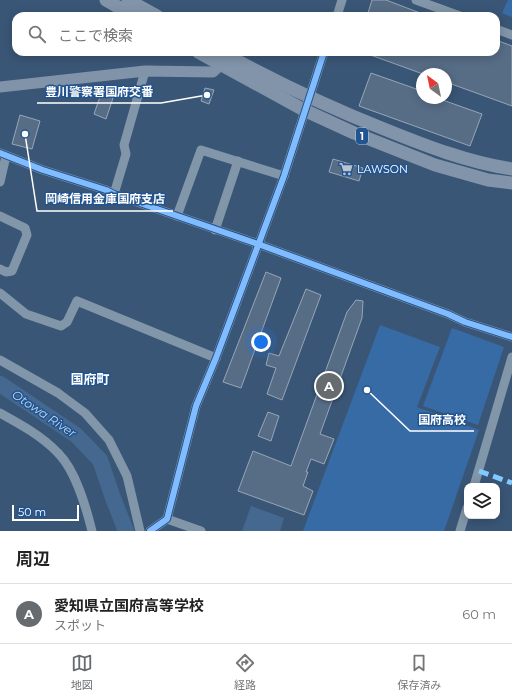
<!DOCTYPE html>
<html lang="ja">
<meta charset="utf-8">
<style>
body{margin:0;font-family:Montserrat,"Noto Sans JP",sans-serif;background:#f6f6f6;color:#222}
.controls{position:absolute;right:12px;bottom:12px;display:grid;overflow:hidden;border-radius:8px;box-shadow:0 2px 10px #0003}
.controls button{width:36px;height:36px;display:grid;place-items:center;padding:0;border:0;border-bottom:1px solid #e0e0e0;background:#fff;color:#222;font:20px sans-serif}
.compass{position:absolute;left:416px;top:68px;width:36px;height:36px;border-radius:50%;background:#fff;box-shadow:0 2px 10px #0003;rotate:327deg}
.scale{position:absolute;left:12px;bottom:10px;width:67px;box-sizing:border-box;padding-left:4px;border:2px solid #fff;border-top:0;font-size:11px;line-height:14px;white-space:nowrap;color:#fff;-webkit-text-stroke:3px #22548f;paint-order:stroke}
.you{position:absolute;left:261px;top:342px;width:14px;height:14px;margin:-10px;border:3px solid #fff;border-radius:50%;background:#1a73e8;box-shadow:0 0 0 6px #1a73e833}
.badge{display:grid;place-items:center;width:26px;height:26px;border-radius:50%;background:#666b70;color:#fff;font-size:13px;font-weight:700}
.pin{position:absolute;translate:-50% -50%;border:2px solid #fff;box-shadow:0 1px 4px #0006}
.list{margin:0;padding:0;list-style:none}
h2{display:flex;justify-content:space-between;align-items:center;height:52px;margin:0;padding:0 16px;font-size:17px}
h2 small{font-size:13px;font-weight:400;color:#767676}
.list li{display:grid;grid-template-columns:26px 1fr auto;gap:12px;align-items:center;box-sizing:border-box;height:60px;padding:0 16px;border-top:1px solid #e0e0e0}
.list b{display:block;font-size:15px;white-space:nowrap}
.list p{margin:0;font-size:13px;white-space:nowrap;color:#767676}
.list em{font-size:13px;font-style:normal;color:#767676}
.icon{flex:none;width:22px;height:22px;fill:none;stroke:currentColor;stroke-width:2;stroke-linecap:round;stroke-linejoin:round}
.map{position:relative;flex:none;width:512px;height:531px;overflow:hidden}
.search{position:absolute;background:#fff;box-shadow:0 2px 10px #0003;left:12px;right:12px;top:12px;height:44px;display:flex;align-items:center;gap:10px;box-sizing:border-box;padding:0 14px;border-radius:12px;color:#767676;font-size:15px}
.sheet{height:112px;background:#fff}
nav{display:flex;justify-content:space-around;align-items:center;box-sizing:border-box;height:56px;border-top:1px solid #e0e0e0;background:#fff;font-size:11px;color:#767676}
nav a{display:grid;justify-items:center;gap:2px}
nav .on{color:#666b70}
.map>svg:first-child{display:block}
.green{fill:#376ba6}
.water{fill:#456891}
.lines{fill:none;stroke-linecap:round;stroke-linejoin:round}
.river{stroke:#456891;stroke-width:16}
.building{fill:#576d86;stroke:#96a6b8}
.minor{stroke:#8296a9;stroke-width:9}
.major{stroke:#8193a9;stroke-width:11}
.highway{stroke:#8194a9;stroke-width:13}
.quiet{stroke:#80caff;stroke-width:5;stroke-dasharray:10 5;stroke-linecap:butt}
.cycleway-casing{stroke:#22548f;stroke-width:8}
.cycleway{stroke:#80bcff;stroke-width:6}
.labels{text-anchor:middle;stroke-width:3;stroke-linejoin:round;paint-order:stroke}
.shield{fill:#22548f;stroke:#bdccdd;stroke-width:1}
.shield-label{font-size:10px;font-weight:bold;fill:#fff}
.poi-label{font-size:11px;fill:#fff;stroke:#22548f;text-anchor:start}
.water-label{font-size:12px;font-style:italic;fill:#bed8f3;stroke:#22548f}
.quarter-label{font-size:13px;font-weight:bold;fill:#fff;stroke:#22548f}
.leader{fill:none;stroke:#fff;stroke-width:1.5}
.callout-dot{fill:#fff;stroke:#22548f;stroke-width:1.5}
.callout-label{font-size:12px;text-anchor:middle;font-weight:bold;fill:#fff;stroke:#22548f;stroke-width:3;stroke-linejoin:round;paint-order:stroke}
</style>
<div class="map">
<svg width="512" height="531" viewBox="0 0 512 531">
<rect width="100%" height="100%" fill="#3a5676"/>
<g class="green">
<path d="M508 0H512V17L502 13Z"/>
<path d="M380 325 440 347 417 407 479 430 444 531H303Z"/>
<path d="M452 328 504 347 478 425 423 406Z"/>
</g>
<path class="water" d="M251 506 284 518 280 531H242Z"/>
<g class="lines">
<path class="river" d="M0 384 76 435 100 460 113 498 126 531"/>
</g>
<g class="building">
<path d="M372 0H386L428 16H367Z"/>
<path d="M496 40 512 46V106L446 82V74H423L365 53 496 52Z"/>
<path d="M371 73 422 91V98H437L482 114 470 146 359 106Z"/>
<path d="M205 88 214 90 209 104 201 101Z"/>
<path d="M101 94 113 98 106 119 94 114Z"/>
<path d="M20 115 40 121 32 149 12 144Z"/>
<path d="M333 159 363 168 359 181 329 172Z"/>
<path d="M266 272 281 278 241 388 223 382Z"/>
<path d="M306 289 321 295 282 400 267 394 276 368 266 365 269 353 279 356Z"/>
<path d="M356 300 363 301 362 318 320 434 334 439 324 464 311 459 306 472H308L303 486 313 491 304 515 238 491 253 451 291 466 347 312Z"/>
<path d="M268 412 279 416 271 441 258 436Z"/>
</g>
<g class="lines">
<g class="minor">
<path d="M416 0 460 16"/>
<path d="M337 16 342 0"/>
<path d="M496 29 512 35"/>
<path d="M0 153 43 170 106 190 114 194 258 244 448 314 465 322 512 337"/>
<path d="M0 182 6 156"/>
<path d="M114 194 126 154 124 145 145 71"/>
<path d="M0 216 25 228 27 235 12 271 6 272 0 269"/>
<path d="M177 216 201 150 284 176"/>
<path d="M215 230 238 161"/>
<path d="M0 293 26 314 61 326 67 322 77 301 216 358"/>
<path d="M0 360 58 393 85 413 109 440 127 476 140 531"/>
<path d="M0 413C20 424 42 436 58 453 76 471 86 507 92 531"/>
<path d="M474 486 512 357"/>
<path d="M167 519 201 531"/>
<path d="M150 531 167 519 196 406 216 358 284 176 324 52"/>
<path d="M460 531 467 508"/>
</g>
<path class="major" d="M0 87 145 71 213 72 226 60"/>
<g class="highway">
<path d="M106 0 134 16"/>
<path d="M128 0 157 16"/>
<path d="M198 52 304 110 354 133 435 165 488 180 512 183"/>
<path d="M221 52C274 81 328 107 384 129 426 146 467 162 512 169"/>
</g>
<path class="quiet" d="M479 471 512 483"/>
<g class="cycleway-casing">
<g id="cycleway">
<path d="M0 153 43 170 106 190 114 194 258 244 448 314 465 322 512 337"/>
<path d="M150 531 167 519 196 406 216 358 284 176 324 52"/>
</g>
</g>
<use href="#cycleway" class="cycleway"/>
</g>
<defs>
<g id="supermarket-bare" transform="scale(1.08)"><path d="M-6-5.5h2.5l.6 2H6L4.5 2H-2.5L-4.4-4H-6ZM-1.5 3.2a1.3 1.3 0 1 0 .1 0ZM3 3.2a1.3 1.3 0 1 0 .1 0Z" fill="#bac4cf" stroke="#22548f" stroke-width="2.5" paint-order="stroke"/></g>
</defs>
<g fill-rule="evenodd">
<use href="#supermarket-bare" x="346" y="169"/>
</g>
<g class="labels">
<rect class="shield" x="356" y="128" width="12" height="16" rx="3"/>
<g class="shield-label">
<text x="362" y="140">1</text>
</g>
<g class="poi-label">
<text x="357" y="173">LAWSON</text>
</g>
<g class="water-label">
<text transform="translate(44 414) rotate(34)" y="4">Otowa River</text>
</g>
<g class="quarter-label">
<text x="90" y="384">国府町</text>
</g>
</g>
<path class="leader" d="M207 95L161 103H37M25 134L37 211H173M367 390L410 431H474"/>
<g class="callout-dot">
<circle cx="207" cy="95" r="4"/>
<circle cx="25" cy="134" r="4"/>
<circle cx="367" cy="390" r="4"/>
</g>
<g class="callout-label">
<text x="99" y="96">豊川警察署国府交番</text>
<text x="105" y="203">岡崎信用金庫国府支店</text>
<text x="442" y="424">国府高校</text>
</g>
</svg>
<div class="controls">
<button><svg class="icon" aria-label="layers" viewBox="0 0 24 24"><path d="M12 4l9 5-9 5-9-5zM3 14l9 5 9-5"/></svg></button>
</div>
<svg class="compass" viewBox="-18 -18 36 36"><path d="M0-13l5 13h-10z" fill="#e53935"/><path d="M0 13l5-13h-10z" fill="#767676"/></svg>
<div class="scale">50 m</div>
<div class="you"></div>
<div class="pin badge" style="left:329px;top:386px">A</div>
<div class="search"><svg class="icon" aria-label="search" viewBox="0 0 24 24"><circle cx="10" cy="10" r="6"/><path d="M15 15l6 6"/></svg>ここで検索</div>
</div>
<section class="sheet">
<h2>周辺<small></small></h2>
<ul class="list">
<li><span class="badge">A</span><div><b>愛知県立国府高等学校</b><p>スポット</p></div><em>60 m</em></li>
</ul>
</section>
<nav>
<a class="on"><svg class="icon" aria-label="map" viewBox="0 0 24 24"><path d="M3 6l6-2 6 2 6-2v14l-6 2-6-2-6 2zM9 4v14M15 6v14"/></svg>地図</a>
<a><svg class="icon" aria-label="directions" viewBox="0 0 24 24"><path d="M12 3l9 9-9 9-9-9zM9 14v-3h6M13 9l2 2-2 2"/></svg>経路</a>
<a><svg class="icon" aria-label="saved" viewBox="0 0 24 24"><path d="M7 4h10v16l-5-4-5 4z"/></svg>保存済み</a>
</nav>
